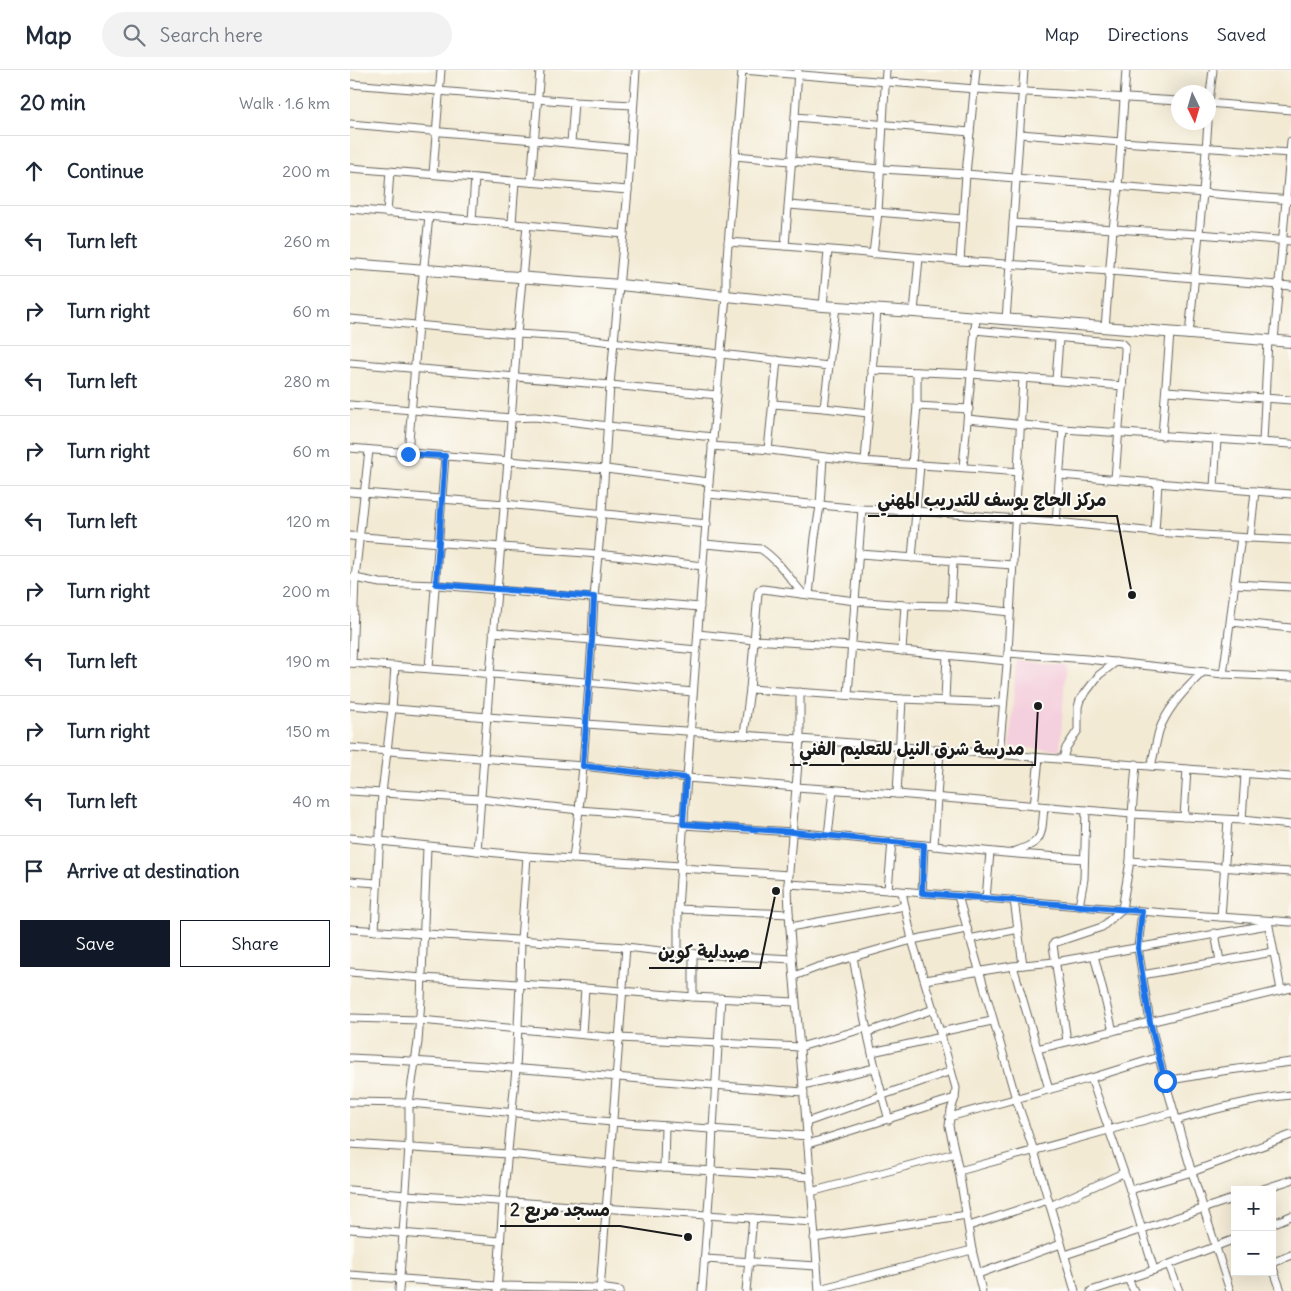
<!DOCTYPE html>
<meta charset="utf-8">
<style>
body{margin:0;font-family:Delius,"Playpen Sans Arabic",sans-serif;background:#f2f2f3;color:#1f2937}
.controls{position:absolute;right:15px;bottom:15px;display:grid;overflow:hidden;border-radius:0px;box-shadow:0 5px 20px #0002}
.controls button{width:45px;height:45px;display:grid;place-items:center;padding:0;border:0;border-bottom:1px solid #e0e1e3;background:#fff;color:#1f2937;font:25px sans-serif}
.compass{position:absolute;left:821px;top:15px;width:45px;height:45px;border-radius:50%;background:#fff;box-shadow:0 5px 20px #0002;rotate:175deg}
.stop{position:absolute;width:15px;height:15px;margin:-11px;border:4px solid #1a73e8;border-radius:50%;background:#fff}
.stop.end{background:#1a73e8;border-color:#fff;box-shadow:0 1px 5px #0008}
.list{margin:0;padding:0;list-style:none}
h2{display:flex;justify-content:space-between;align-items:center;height:65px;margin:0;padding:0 20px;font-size:21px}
h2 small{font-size:16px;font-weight:400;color:#747a83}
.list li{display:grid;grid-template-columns:32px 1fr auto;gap:15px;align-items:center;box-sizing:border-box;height:70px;padding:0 20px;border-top:1px solid #e0e1e3}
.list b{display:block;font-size:19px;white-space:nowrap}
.list em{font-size:16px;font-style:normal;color:#747a83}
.actions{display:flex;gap:10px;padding:15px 20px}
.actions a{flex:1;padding:11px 0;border:1px solid #111827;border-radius:0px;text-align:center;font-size:18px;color:#111827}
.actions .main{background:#111827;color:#fff}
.icon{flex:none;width:28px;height:28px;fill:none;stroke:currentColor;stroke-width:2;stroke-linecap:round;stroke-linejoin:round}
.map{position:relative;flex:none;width:941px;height:1221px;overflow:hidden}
header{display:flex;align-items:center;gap:30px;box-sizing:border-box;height:70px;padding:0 25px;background:#fff;border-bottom:1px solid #e0e1e3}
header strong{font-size:24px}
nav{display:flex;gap:28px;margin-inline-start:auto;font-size:18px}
.search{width:350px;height:45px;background:#f2f2f3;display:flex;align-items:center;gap:12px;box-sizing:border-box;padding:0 18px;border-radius:28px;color:#747a83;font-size:19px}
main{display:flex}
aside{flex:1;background:#fff}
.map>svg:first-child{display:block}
.built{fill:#f4cfdd}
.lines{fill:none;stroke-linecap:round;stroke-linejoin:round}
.street-casing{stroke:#67645c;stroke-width:9}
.secondary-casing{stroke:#67645c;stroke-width:12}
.street{stroke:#fff;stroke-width:7}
.secondary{stroke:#fff;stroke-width:10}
.route{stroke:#1a73e8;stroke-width:6}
.leader{fill:none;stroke:#1c1c1c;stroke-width:2}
.callout-dot{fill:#1c1c1c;stroke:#fdfcf7;stroke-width:2}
.callout-label{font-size:18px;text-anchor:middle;font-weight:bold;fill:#1c1c1c;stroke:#fdfcf7;stroke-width:4;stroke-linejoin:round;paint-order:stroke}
</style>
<header>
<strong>Map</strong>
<div class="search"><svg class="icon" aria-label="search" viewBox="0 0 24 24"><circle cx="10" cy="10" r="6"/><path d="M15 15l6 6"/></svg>Search here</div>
<nav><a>Map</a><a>Directions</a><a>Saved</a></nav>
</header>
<main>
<aside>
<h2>20 min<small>Walk · 1.6 km</small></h2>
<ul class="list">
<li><svg class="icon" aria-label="ahead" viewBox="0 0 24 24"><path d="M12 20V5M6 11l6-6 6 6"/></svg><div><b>Continue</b></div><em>200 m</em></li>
<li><svg class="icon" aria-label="left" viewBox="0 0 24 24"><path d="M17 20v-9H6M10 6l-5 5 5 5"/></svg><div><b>Turn left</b></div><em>260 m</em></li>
<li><svg class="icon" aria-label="right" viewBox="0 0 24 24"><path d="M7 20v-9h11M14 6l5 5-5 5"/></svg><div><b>Turn right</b></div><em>60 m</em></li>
<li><svg class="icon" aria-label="left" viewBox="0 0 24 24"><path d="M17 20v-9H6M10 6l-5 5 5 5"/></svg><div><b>Turn left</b></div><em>280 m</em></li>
<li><svg class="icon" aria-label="right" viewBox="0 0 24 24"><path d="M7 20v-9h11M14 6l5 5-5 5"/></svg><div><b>Turn right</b></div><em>60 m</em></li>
<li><svg class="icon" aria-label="left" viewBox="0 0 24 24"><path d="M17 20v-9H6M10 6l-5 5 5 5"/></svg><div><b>Turn left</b></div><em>120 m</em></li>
<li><svg class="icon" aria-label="right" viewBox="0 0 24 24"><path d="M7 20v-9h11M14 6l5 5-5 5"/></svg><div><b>Turn right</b></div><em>200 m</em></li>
<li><svg class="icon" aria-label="left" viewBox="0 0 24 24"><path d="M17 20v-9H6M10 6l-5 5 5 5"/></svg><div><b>Turn left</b></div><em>190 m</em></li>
<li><svg class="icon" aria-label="right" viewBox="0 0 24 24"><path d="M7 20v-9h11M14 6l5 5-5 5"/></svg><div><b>Turn right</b></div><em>150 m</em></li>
<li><svg class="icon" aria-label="left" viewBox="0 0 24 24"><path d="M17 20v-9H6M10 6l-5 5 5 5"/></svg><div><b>Turn left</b></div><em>40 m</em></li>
<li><svg class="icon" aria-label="arrive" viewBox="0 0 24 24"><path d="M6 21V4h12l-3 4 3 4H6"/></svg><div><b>Arrive at destination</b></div></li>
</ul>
<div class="actions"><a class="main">Save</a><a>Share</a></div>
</aside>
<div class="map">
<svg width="941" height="1221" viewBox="0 0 941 1221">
<rect width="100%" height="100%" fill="#fdfcf7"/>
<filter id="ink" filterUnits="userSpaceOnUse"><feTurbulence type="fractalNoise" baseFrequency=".02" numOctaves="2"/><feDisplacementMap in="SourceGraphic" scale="10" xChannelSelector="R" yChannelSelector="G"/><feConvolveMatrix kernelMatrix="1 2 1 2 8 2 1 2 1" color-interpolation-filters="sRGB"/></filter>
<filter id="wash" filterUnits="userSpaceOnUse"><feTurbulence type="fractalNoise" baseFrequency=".0096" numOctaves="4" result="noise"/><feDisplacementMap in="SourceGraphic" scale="20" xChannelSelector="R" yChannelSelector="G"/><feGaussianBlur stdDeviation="1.12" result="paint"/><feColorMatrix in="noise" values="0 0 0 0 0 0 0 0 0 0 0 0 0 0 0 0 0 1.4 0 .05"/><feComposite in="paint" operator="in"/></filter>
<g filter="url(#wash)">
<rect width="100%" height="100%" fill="#f3ead4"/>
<path class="built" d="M666 590 716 594 710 680 660 677Z"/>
</g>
<g filter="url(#ink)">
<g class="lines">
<g class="street-casing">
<g id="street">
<path d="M392 0 376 200V226L359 412 334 748 328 839V883L442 889"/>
<path d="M392 0 625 19 828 31"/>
<path d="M0 14 224 32 283 35"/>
<path d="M858 33 941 40"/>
<path d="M858 40 863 0"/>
<path d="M445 47 620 62"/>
<path d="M0 54 184 70 281 79"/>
<path d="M670 64 771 72 941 83"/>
<path d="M221 73 224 32"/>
<path d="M385 86 531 99 616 104 941 130"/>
<path d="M0 98 278 120"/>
<path d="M83 104 91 0"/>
<path d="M181 112 190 0"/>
<path d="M439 135 613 149"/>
<path d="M0 139 274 164"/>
<path d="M37 143 40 101"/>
<path d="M122 150 125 108"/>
<path d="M162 153 165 111"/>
<path d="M663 153 848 164 941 171"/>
<path d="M378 172 435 176 610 191 760 201 941 216"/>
<path d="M435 176 445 47 448 0"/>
<path d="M523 184 528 142 536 0"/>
<path d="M610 191 616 104 626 0"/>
<path d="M473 236 478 181"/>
<path d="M564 242 569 188"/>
<path d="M0 249 167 264 217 267 479 296"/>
<path d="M656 250 674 0"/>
<path d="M755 258 763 159 768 117 776 0"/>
<path d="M624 260 772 273 775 276V281L765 409"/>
<path d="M839 265 853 123 858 52"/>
<path d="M924 271 941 71"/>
<path d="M0 293 260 315 367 325"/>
<path d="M522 300 621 304 773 316"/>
<path d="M706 310 709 269"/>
<path d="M816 321 941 330"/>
<path d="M423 334 474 338 518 343"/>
<path d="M0 335 162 348 185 347 258 356 363 367"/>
<path d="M567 336 619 339"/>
<path d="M474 338 486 236"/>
<path d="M618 349 713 359 941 374"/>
<path d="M812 366 820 263"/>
<path d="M913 372 918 270"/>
<path d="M362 376C382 378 401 378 420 380 450 384 481 388 511 391 563 395 616 397 668 402"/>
<path d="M0 378 256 399 359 412"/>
<path d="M418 380 427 290"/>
<path d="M58 384 68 255 79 146"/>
<path d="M515 391 527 240"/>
<path d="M562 394 567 336V302"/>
<path d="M613 397 626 248"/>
<path d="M710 405 941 424"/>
<path d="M864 417 867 370"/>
<path d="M0 422 155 434 357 454"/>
<path d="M358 424 512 439 566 441 706 452 805 462 900 468 941 470"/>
<path d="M706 452 713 359"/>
<path d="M805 462 808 413"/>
<path d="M0 466C82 473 165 477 247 484 282 488 318 492 353 496"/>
<path d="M900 468 905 421"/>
<path d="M355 474 411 479C428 490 440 509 453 524"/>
<path d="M509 484 663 495"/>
<path d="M562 488 570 395"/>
<path d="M0 507 30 513 87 515 350 537"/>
<path d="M884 514 941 517"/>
<path d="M459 525 505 531 555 535 601 536 660 542"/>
<path d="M601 536 603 492"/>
<path d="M881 552 941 558"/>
<path d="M143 562 242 570 347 580"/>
<path d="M348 564 404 570 502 576 657 591"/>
<path d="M552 581 555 535"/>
<path d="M658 583 737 589 873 604 941 607"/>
<path d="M0 593C115 601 229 611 343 622"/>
<path d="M2 593 5 508 19 380"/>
<path d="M79 598 95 386"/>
<path d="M873 604C880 559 884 513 891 468"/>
<path d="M400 619 552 629 653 633"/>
<path d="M498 625 512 439"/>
<path d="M595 630 597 585"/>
<path d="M0 635 137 647 450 669 941 707"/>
<path d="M394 665 400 619 408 523 410 520 413 519 459 525 465 467 470 436 473 387"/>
<path d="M0 678 233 696 337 708 446 717 547 724 782 744 892 750 941 755"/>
<path d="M649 685 658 583 673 308"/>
<path d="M713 689 716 678 728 660V637L730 630 749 605 766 592"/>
<path d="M801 696C804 685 806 672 809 661 817 638 836 618 853 602"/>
<path d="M0 721 130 729 229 740 334 748"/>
<path d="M547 724 552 629"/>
<path d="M684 736 689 688"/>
<path d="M834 747 837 699"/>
<path d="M892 750 895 705"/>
<path d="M333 755 443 762 655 783 734 789"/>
<path d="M478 766 483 720"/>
<path d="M0 768 177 786 331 796"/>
<path d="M584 776 590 680"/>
<path d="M127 781 140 604 158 391 166 285 167 264 177 155"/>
<path d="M661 783C693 771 691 771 694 737"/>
<path d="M223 789 229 740 233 696 242 570 244 527 252 443 260 315 278 120 286 0"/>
<path d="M780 791 941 802"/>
<path d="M331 798 439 805"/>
<path d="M0 811 27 813"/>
<path d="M438 814 450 669V622"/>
<path d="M538 820 542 771"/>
<path d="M552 822 562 870 590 962 606 1018 605 1028 601 1040 599 1056 609 1101 622 1180 632 1221"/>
<path d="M572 823 574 775"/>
<path d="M608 826 666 1029 684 1081 725 1221"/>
<path d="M636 829 640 782"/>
<path d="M664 830 673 895"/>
<path d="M729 836 734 809 736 740"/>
<path d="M328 839 439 844"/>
<path d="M792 841 788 878 800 952 815 1011 840 1096 880 1221"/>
<path d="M871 847 878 750"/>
<path d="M918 851 931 920"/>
<path d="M440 857 555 836"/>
<path d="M0 859 276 877 328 883"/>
<path d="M25 861 32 723 42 639 45 596"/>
<path d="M865 863 870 891"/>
<path d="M619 869 669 859"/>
<path d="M744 885 763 961"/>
<path d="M503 887C513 942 523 996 539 1050"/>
<path d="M663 896 699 1019"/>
<path d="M0 902 72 908 235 918 343 927 445 932"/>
<path d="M792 905 923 882"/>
<path d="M444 906 468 897 562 870 616 859"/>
<path d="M575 910 663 896 705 892 918 855"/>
<path d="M343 927V883"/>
<path d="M0 948 70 950 269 968 450 977 516 958"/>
<path d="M518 962 584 939"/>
<path d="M590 962 642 951"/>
<path d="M232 964 235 918"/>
<path d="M717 971 703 875 704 873 752 857 772 839 780 791 782 744 786 694"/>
<path d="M687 979 941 918"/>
<path d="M522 982 592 967"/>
<path d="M0 988C152 994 302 1012 454 1022"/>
<path d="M741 1008 780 1120 804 1200"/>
<path d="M815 1011 872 1001 941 992"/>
<path d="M453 1015 525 998"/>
<path d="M0 1032 59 1033 262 1052 458 1066"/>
<path d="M599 1047 741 1008 809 987"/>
<path d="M826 1050C864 1039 902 1029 941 1025"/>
<path d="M457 1052 601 1001"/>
<path d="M0 1074 158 1084 259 1094 314 1098 461 1107"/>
<path d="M458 1074 605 1028"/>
<path d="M314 1098 315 1056"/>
<path d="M609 1101 824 1042"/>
<path d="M0 1120 56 1125 463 1152"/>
<path d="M780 1120 842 1102 941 1065"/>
<path d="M910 1120 941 1110"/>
<path d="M461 1122 605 1083"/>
<path d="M700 1136 773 1103"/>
<path d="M922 1154 941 1146"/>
<path d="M619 1156 698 1130"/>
<path d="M0 1159 150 1171"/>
<path d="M464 1168 617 1145"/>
<path d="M715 1185 885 1128"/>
<path d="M355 1189 467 1196"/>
<path d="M922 1193 941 1185"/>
<path d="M819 1195 829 1221"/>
<path d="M922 1195 931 1221"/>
<path d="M628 1204 711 1174"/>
<path d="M0 1205 147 1216 250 1218 270 1221"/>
<path d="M778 1209 784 1221"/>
<path d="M469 1219 622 1180"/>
<path d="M49 1221 59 1077V1033L68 972 71 930 77 777"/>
<path d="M147 1221 153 1132 166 999 170 914 171 870 177 786"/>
<path d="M250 1221 276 877"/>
<path d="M352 1221 361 1101 363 1058 371 928"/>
<path d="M396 1221 403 1148"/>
<path d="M469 1221C463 1145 458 1069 451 993 447 933 439 874 438 814L538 820 827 844 941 852"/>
<path d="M741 1221 804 1200 885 1169"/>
</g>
</g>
<g class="secondary-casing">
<path id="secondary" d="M0 194 270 215 473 236 564 242 941 272"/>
</g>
<use href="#street" class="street"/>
<use href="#secondary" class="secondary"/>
</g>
</g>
<g class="lines" filter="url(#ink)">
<path class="route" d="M58 384 95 386 86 514 244 527 242 570 233 696 336 708 333 754 443 762 574 775 572 823 792 841 788 878 800 952 815 1011"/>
</g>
<path class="leader" d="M782 525L767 446H518M688 636L685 695H440M426 821L410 898H299M338 1167L270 1156H150"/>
<g class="callout-dot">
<circle cx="782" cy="525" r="5"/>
<circle cx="688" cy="636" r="5"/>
<circle cx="426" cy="821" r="5"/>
<circle cx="338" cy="1167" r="5"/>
</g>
<g class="callout-label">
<text x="642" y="436">مركز الحاج يوسف للتدريب المهني</text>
<text x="562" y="685">مدرسة شرق النيل للتعليم الفني</text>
<text x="354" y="888">صيدلية كوين</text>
<text x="210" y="1146">مسجد مربع 2</text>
</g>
</svg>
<div class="controls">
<button>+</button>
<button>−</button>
</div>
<svg class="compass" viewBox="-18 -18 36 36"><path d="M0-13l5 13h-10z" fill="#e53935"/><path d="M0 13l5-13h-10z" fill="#747a83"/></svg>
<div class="stop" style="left:815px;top:1011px"></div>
<div class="stop end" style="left:58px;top:384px"></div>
</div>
</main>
